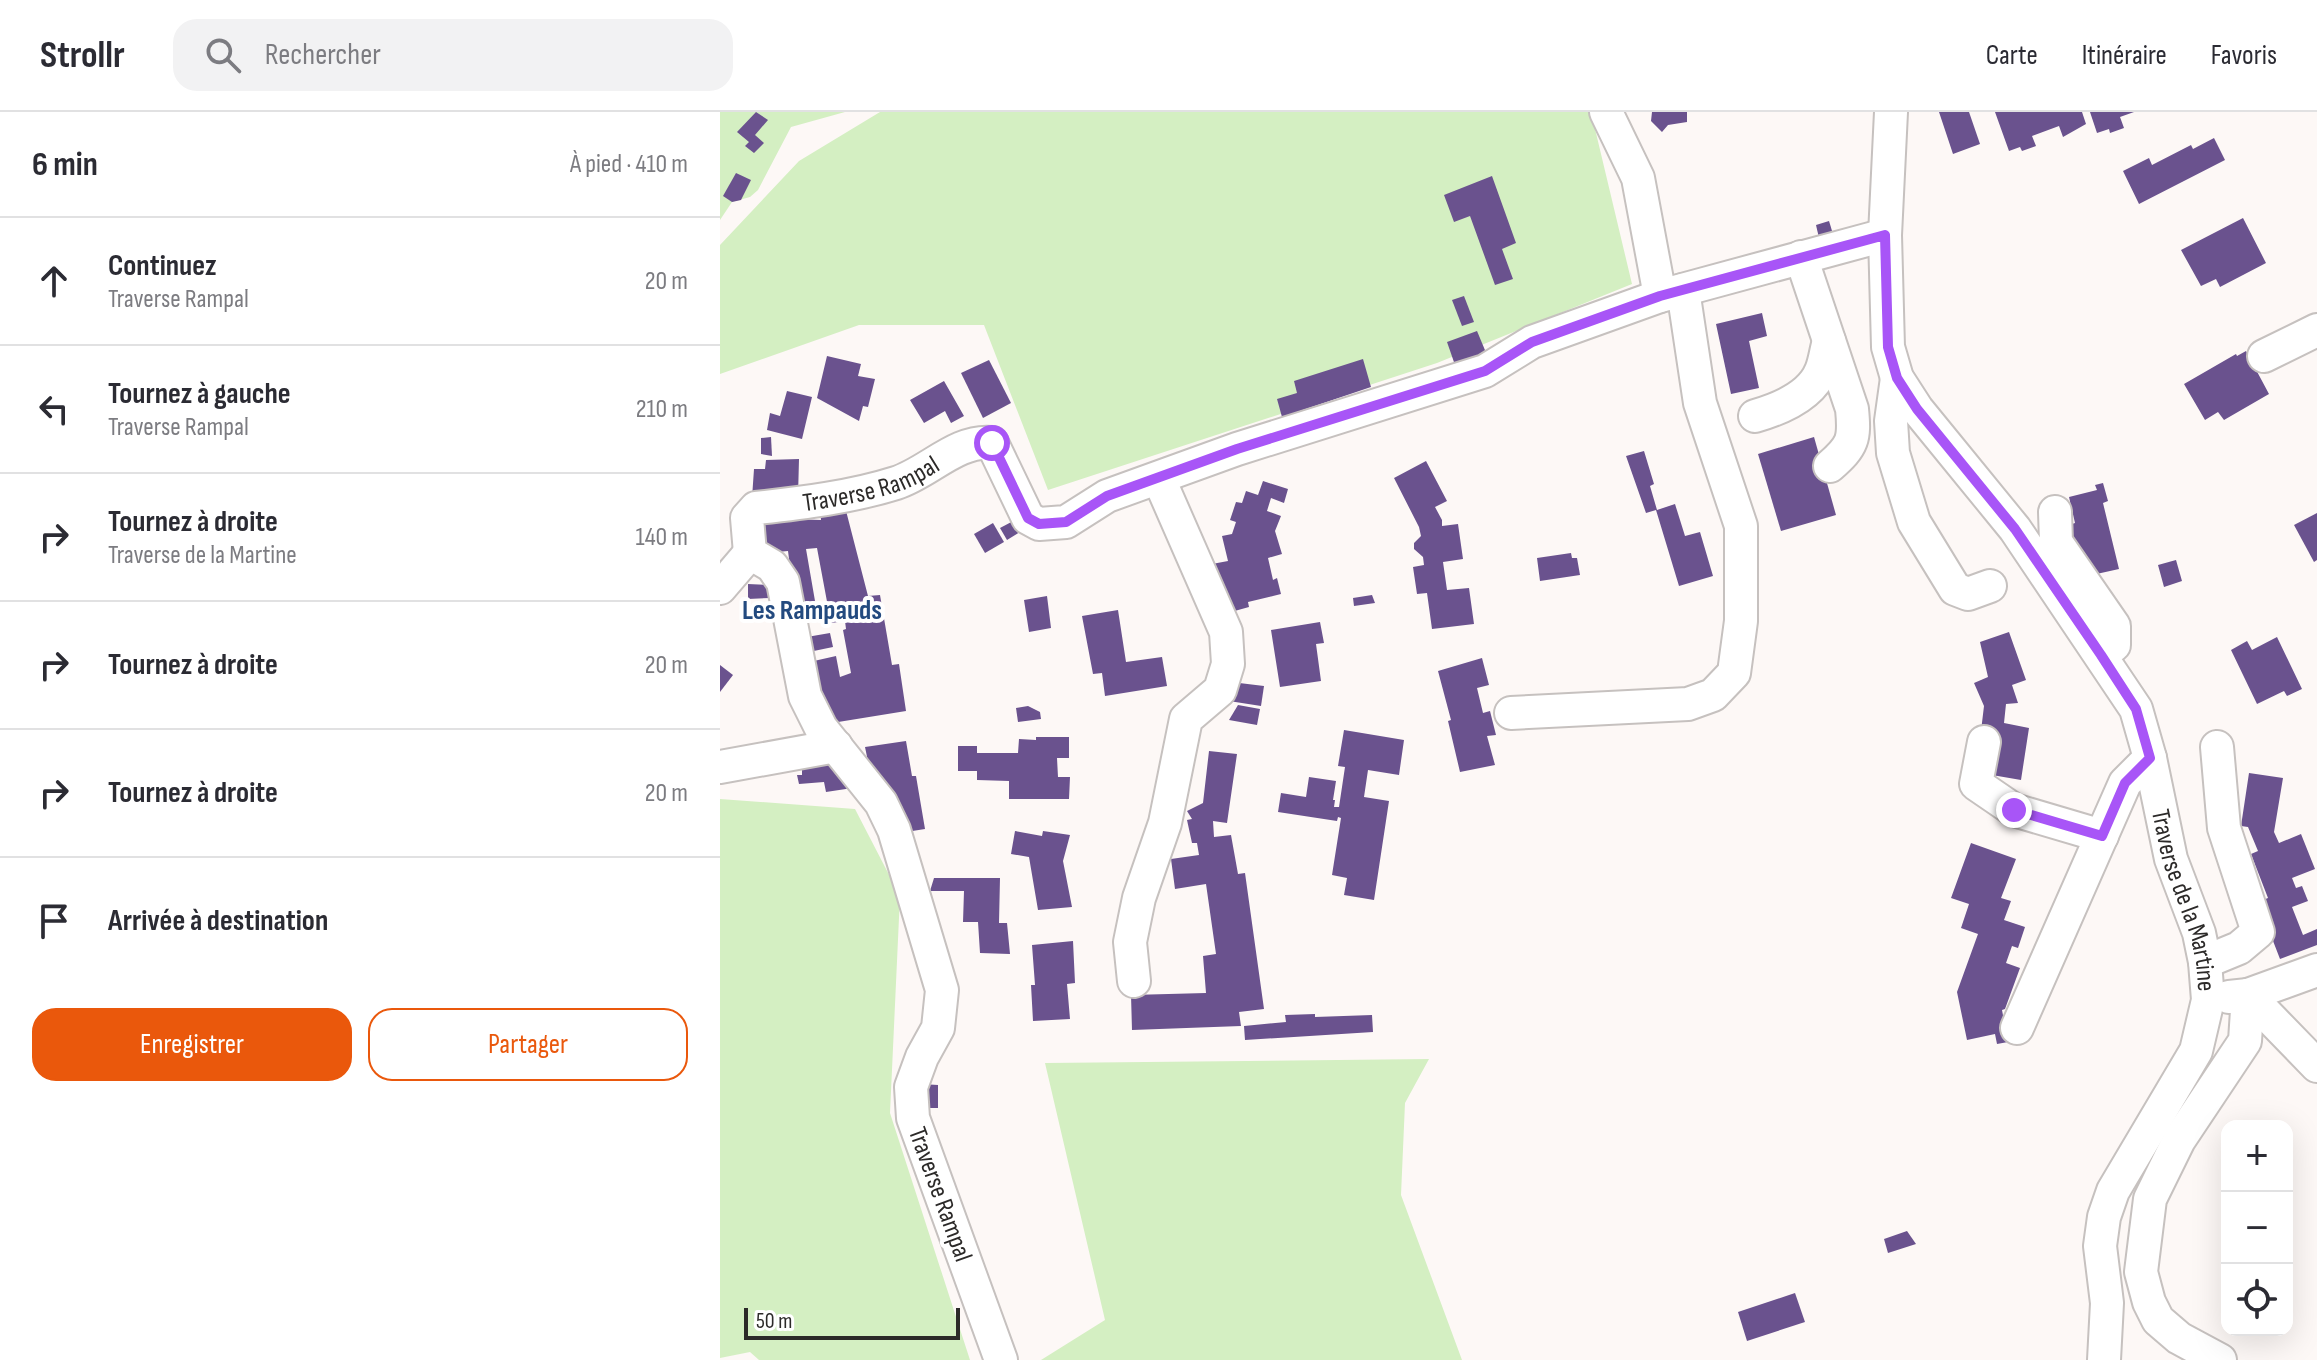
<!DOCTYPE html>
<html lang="fr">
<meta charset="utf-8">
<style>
body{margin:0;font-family:"Sofia Sans Condensed",sans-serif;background:#f2f2f3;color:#2b2b33}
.controls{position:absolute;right:24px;bottom:24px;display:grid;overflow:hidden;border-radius:16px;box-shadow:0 8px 32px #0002}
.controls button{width:72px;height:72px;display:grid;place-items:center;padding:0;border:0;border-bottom:2px solid #e1e1e2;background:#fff;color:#2b2b33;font:40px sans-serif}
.scale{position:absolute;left:24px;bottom:20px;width:216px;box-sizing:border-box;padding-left:8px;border:4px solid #2c2a29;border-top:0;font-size:22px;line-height:28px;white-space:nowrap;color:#2c2a29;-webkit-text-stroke:6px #fff;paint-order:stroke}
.stop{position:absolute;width:24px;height:24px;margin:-18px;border:6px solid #a855f7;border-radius:50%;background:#fff}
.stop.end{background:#a855f7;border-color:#fff;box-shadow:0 2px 8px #0008}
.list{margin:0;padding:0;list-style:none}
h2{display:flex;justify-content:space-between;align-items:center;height:104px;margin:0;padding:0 32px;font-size:34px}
h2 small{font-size:26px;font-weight:400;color:#7c7c81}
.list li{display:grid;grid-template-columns:52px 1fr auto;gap:24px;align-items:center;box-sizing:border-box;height:128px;padding:0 32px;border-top:2px solid #e1e1e2}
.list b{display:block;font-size:30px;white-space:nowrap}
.list p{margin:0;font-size:26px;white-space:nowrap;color:#7c7c81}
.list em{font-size:26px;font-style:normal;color:#7c7c81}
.actions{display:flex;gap:16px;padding:24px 32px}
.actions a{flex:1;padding:18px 0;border:2px solid #ea580c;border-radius:24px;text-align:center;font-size:28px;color:#ea580c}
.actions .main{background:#ea580c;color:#fff}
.icon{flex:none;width:44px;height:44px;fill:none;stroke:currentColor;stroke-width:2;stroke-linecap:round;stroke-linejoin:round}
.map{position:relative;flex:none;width:1597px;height:1248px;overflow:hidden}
header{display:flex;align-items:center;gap:48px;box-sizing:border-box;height:112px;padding:0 40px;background:#fff;border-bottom:2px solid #e1e1e2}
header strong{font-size:38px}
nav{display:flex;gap:44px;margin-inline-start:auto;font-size:28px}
.search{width:560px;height:72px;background:#f2f2f3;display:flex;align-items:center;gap:20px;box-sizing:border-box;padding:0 28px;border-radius:24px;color:#7c7c81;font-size:30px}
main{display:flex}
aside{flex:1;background:#fff}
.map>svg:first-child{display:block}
.green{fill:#d4efc2}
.building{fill:#6a528e}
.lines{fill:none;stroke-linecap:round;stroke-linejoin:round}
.minor-casing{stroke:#c6c1bf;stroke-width:36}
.minor{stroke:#fff;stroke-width:32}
.route{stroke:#a855f7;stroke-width:10}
.labels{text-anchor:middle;stroke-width:8;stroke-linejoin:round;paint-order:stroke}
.street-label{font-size:26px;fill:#2c2a29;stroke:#fff}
.neighbourhood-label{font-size:28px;font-weight:bold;fill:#234a7f;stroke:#fff}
</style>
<header>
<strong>Strollr</strong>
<div class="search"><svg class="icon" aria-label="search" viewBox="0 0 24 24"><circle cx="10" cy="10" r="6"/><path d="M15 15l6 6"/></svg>Rechercher</div>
<nav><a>Carte</a><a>Itinéraire</a><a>Favoris</a></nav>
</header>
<main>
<aside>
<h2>6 min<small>À pied · 410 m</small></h2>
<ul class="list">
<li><svg class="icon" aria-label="ahead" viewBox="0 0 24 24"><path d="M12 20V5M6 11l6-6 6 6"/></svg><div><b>Continuez</b><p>Traverse Rampal</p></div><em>20 m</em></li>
<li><svg class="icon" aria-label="left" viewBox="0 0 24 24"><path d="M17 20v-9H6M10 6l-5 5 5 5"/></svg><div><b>Tournez à gauche</b><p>Traverse Rampal</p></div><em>210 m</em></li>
<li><svg class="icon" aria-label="right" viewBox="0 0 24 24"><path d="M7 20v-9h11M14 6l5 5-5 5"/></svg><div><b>Tournez à droite</b><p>Traverse de la Martine</p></div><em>140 m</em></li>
<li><svg class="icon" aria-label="right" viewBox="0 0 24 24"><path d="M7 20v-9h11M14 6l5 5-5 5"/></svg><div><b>Tournez à droite</b></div><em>20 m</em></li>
<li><svg class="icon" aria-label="right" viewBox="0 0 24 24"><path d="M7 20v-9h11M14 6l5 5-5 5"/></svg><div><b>Tournez à droite</b></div><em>20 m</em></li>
<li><svg class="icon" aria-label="arrive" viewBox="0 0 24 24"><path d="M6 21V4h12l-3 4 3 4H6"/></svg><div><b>Arrivée à destination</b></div></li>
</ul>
<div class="actions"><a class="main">Enregistrer</a><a>Partager</a></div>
</aside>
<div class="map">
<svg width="1597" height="1248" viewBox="0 0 1597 1248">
<rect width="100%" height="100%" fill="#fdf8f6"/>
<g class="green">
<path d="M0 0H125L71 15 38 78 30 85 12 90 0 108Z"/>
<path d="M160 0H871L912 172 717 251 328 378 264 213H139L0 262V133L79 49Z"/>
<path d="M0 687 135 697 180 784 170 1001 250 1248H39L30 1240 0 1246Z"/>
<path d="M709 947 685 991 681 1083 742 1248H321L385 1208 325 951Z"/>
</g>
<g class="building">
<path d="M36 0 48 8 35 23 44 31 34 41 25 34 29 30 17 20Z"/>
<path d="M932 0H967V10L948 13 942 20 931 9Z"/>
<path d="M1219 0H1249L1260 32 1233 42Z"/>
<path d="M1275 0H1362L1366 12 1343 25 1339 14 1312 24 1316 34 1302 39 1300 35 1289 39Z"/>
<path d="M1370 0H1414L1400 5 1404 16 1390 21 1389 17 1377 21Z"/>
<path d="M1494 26 1505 48 1419 92 1403 59 1429 46 1432 53 1471 33 1473 37Z"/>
<path d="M16 61 31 68 21 88 12 90 3 84Z"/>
<path d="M772 64 796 131 782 137 793 167 775 173 750 104 734 110 724 83Z"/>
<path d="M1523 106 1546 151 1500 175 1496 167 1481 174 1461 138Z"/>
<path d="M1109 109 1113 122 1099 126 1096 113Z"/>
<path d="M744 184 754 210 742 214 732 188Z"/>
<path d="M1042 201 1047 224 1029 229 1039 276 1011 282 996 212Z"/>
<path d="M757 219 767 243 735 253 727 230Z"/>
<path d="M1526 239 1549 282 1504 308 1498 300 1485 308 1464 272 1516 242 1517 244Z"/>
<path d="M107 244 141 252 138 264 155 267 148 295 143 294 139 309 97 286Z"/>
<path d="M643 247 651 275 562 305 557 287 577 281 574 269Z"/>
<path d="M269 248 291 291 263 306 241 261Z"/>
<path d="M224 269 244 304 231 311 225 299 204 311 190 288Z"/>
<path d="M67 279 92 285 82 327 47 318 50 301 60 304Z"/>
<path d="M51 325 52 344 41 342V326Z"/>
<path d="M1094 325 1116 403 1061 419 1038 342Z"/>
<path d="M924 339 934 372 930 374 937 398 955 392 965 424 980 420 993 464 959 474 936 398 926 401 906 344Z"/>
<path d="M79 347 78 385 32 386 34 357H45L46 348Z"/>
<path d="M706 349 727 389 715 395 722 408V414L738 412 743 447 723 450 727 478 749 476 754 512 712 517 707 481 697 482 693 455 704 453 703 445 694 437V431L701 424 699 415 674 366Z"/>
<path d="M543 369 568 377 564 391 551 386 547 399 561 404 555 419 562 442 548 446 553 468 557 466 561 482 528 490 529 495 511 500 492 452 508 449 502 424 512 422 516 410 510 408 516 390 522 391 526 379 538 383Z"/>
<path d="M1383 371 1388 389 1383 391 1399 457 1372 463 1356 440 1349 413 1355 411 1349 385 1377 378 1375 373Z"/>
<path d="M124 391 148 484 160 483 172 553 179 552 186 599 112 611 85 551 116 544 120 565 131 561 123 518 126 517 125 509 111 511 97 436 86 437 95 489 75 493 68 439 47 441 42 406 101 408 100 395Z"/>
<path d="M1597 401V448L1594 450 1574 413Z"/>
<path d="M297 407 303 418 287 428 280 416Z"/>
<path d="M273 411 284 430 265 441 254 422Z"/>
<path d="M851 441 852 446H857L860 463 820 469 817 446Z"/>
<path d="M1456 448 1462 469 1444 475 1438 453Z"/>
<path d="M28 472 50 473V486L28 487Z"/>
<path d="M652 483 655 491 634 494 633 486Z"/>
<path d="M327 484 331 516 309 520 304 488Z"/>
<path d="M398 498 406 550 442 545 447 574 385 584 382 561 373 562 362 504Z"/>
<path d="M600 510 604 531 596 532 601 569 560 575 551 518Z"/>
<path d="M1289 520 1306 568 1292 573 1298 591 1286 592 1284 611 1309 616 1301 668 1272 663 1261 619 1264 594 1254 571 1268 565 1260 530Z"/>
<path d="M110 521 113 535 84 541 81 526Z"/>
<path d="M1557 525 1582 577 1567 584 1564 579 1537 592 1511 538 1527 529 1532 538Z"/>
<path d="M762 546 769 573 757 576 763 601 770 599 776 623 767 624 775 653 740 660 728 609 731 608 718 559Z"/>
<path d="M0 553 13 563 0 580Z"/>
<path d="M511 570 544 574 541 594 509 589Z"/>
<path d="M518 593 540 597 537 613 509 608Z"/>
<path d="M308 594 320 600 321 607 298 610 296 596Z"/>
<path d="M624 618 684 628 679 663 648 658 644 685 669 689 654 788 624 783 627 766 612 763 621 706 618 705 617 709 558 700 561 681 586 685 589 665 616 669 613 688H615L614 695H619L625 655 618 654Z"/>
<path d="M316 625H349V646H337L338 665H350L349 687H289V669L257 668V659H238V634H257V641H298L299 627 316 628Z"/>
<path d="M186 629 192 664H196L205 717 186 720 182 694 161 672V662L151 664 145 635Z"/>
<path d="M489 639 517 642 507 711 493 709 494 725 511 723 518 762 525 761 544 897 519 900 521 914 412 918 411 883 486 881 483 844 496 842 486 772 455 777 451 747 479 743 477 731H472L467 708 472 707 467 699 483 691Z"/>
<path d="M118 648 139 675 106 680 104 670 79 672 77 663H82V653Z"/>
<path d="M1529 661 1563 666 1554 720 1559 731 1581 722 1595 757 1572 766 1576 776 1582 774 1588 789 1572 795 1583 823 1597 817V833L1560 847 1538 790 1548 786 1531 742 1538 739 1528 715 1521 714Z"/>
<path d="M295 719 322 724 323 719 350 723 343 749 352 795 318 798 309 745 291 742Z"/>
<path d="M1251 731 1296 747 1281 786 1291 789 1284 808 1305 815 1298 836 1292 834 1286 851 1300 856 1285 897 1282 898 1288 930 1277 932 1275 922 1247 928 1237 880 1258 822 1241 816 1249 792 1231 786Z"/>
<path d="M214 766H280L279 811H287L290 842 260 841 258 810H243L244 779H210Z"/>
<path d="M353 829 355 871 347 872 350 907 313 909 311 873H315L312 833Z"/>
<path d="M595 902V905L652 903 653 920 525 928 524 914 566 910 565 903Z"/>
<path d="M202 972 218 973V996H201Z"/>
<path d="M1187 1119 1196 1132 1168 1141 1164 1127Z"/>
<path d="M1075 1181 1085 1210 1027 1229 1018 1200Z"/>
</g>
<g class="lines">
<g class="minor-casing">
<g id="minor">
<path d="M886 0 918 66 940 184"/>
<path id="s1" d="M1171 0 1165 123 1168 235 1177 266 1197 297 1295 417 1416 597 1430 646 1451 747 1479 821 1485 850 1488 888 1476 939 1393 1079 1384 1105 1380 1134 1387 1191 1384 1248"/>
<path d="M1081 145 1132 297C1135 327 1133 334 1110 354"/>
<path d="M1544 244 1597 218"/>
<path d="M1177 266 1171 309 1173 341 1194 410 1235 477 1248 482 1270 474"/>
<path d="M1035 304C1059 297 1091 284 1101 259 1105 250 1106 238 1109 229"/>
<path d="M1335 400 1336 430 1394 514V533L1381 543"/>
<path d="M0 476 30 441"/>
<path d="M791 601 968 592 993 583 1014 561 1021 509V414L980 291 963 178"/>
<path d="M1264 630 1256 672 1294 698 1382 724"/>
<path d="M0 655 116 634"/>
<path d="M1485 850 1519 836 1538 820 1504 716 1497 635"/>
<path d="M414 869 410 830 419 786 445 711 466 607 500 578 508 552 506 520 439 367"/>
<path d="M1528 883 1597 954"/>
<path d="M1509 885 1528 883 1597 858"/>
<path d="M1297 916 1405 671 1430 646"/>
<path id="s2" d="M281 1248 193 1006 191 975 202 945 218 916 222 878 174 718 161 691 101 616 85 584 63 470 52 454 30 441 27 406 36 396C82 391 132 385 176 371 208 361 237 327 272 331L308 406 319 412 346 410 387 384 517 337 765 259 812 230 940 184 1165 123"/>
<path d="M1500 1248 1459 1226 1438 1208 1429 1190 1421 1160 1430 1087 1459 1028 1525 929 1528 883"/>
</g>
</g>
<use href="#minor" class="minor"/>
</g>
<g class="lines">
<path class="route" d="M272 331 308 406 319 412 346 410 387 384 517 337 765 259 812 230 940 184 1165 123 1168 235 1177 266 1197 297 1295 417 1381 543 1416 597 1430 646 1405 671 1382 724 1294 698"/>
</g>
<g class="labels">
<g class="street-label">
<text dy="9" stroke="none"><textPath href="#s2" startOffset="1048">Traverse Rampal</textPath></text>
<text dy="9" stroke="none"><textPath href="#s1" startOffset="874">Traverse de la Martine</textPath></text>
<text transform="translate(221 1082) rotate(70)" y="9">Traverse Rampal</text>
</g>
<g class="neighbourhood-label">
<text x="92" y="507">Les Rampauds</text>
</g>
</g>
</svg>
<div class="controls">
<button>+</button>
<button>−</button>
<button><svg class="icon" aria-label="locate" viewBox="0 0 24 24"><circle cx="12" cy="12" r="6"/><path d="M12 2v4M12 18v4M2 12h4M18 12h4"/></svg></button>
</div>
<div class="scale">50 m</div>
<div class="stop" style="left:272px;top:331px"></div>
<div class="stop end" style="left:1294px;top:698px"></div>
</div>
</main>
